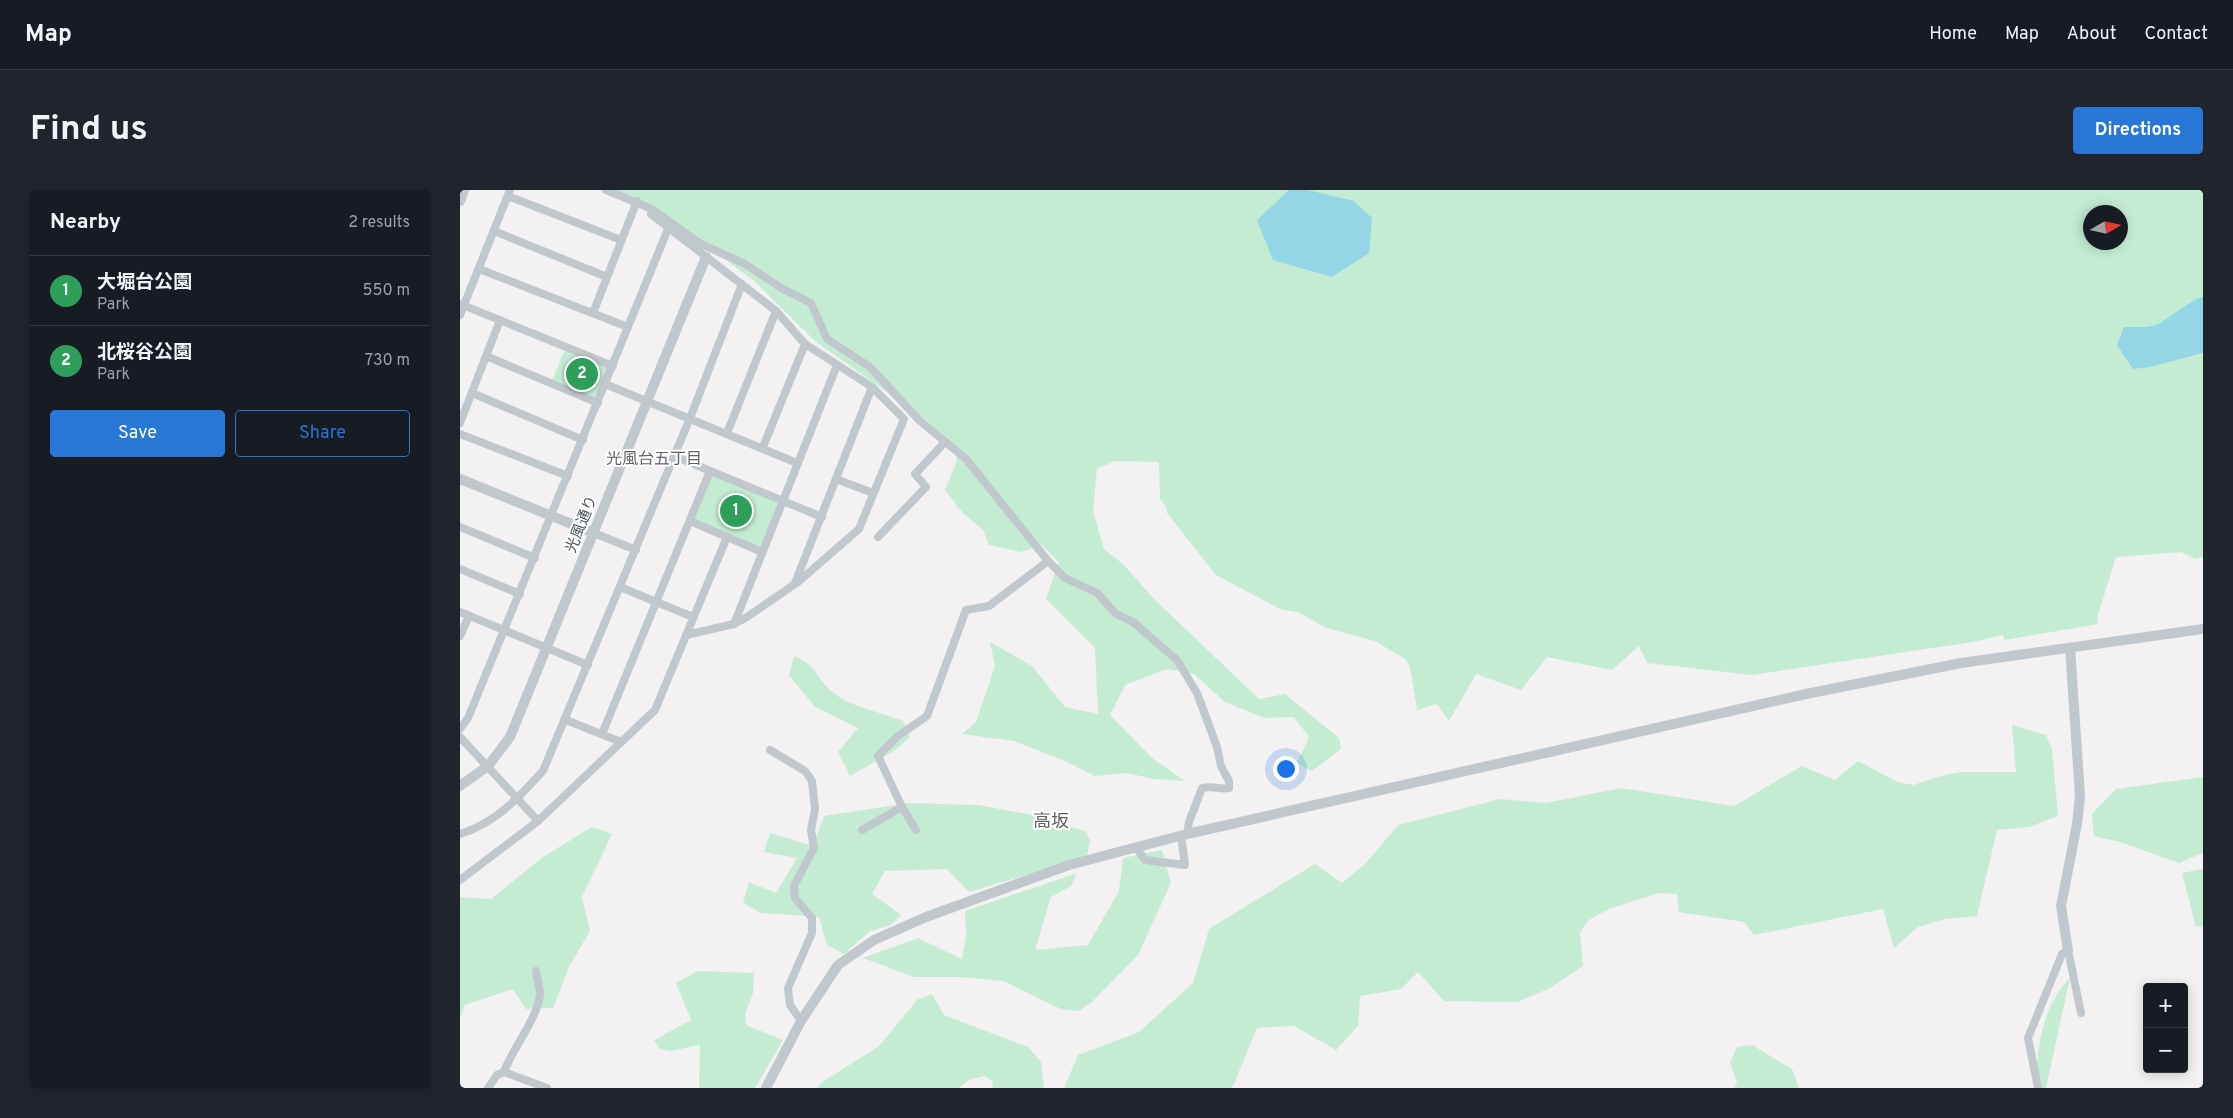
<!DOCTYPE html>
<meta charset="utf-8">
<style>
body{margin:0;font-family:Overpass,"Noto Sans JP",sans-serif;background:#20242c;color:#f1f3f6}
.controls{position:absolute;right:15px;bottom:15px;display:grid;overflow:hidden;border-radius:5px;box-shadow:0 2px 12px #0003}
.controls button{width:45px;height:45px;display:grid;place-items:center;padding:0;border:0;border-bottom:1px solid #363941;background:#171b24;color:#f1f3f6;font:25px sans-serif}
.compass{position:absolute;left:1623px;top:15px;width:45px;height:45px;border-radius:50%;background:#171b24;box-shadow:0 2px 12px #0003;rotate:81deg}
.you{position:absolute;left:825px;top:578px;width:18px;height:18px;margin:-12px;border:4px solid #fff;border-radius:50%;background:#1a73e8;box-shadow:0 0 0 8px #1a73e833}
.badge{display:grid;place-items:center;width:32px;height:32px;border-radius:50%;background:#2876d6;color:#fff;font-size:16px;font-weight:700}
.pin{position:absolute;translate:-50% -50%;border:2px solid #fff;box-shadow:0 1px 5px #0006}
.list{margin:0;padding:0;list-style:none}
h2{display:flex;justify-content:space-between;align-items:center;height:65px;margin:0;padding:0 20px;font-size:21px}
h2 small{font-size:16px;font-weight:400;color:#9ea1a6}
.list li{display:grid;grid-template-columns:32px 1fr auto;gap:15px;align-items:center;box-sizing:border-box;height:70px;padding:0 20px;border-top:1px solid #363941}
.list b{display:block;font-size:19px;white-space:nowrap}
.list p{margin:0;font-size:16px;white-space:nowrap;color:#9ea1a6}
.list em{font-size:16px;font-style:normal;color:#9ea1a6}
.actions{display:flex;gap:10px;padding:15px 20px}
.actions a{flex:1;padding:11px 0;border:1px solid #2876d6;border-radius:5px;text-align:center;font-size:18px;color:#2876d6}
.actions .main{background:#2876d6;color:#fff}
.map{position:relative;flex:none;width:1743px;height:898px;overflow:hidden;border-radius:5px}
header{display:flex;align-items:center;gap:30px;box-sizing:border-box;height:70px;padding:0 25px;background:#171b24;border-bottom:1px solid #363941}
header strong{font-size:24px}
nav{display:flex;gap:28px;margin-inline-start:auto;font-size:18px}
.intro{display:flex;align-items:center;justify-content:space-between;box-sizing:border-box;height:120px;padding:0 30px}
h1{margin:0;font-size:35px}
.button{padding:12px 22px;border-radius:5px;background:#2876d6;color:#fff;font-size:18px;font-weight:700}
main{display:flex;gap:30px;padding:0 30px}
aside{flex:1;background:#171b24;border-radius:5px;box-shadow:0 2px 12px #0003}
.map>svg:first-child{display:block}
.green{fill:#c4ecd3;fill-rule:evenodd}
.water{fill:#95d6e6}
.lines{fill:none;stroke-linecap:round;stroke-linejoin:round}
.minor{stroke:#c0c8ce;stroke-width:8}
.tertiary{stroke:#c0c8ce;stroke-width:10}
.labels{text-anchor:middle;stroke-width:4;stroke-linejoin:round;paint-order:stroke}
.street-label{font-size:15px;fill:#4a545d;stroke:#fff}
.neighbourhood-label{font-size:16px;fill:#5e6166;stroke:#fff}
.quarter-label{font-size:18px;fill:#5e6166;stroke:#fff}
</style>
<header>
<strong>Map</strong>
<nav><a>Home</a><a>Map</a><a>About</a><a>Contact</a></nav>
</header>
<div class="intro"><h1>Find us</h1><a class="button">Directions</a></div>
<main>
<aside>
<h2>Nearby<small>2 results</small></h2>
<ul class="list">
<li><span class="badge" style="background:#2e9e5b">1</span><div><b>大堀台公園</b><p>Park</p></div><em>550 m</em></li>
<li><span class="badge" style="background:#2e9e5b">2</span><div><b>北桜谷公園</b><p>Park</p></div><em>730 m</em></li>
</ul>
<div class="actions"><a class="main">Save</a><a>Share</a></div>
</aside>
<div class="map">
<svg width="1743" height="898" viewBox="0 0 1743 898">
<rect width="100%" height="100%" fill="#f3f1f1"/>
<g class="green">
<path d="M153 0H1743V367L1735 369 1721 362 1656 367 1637 428 1638 434 1544 450 1543 445 1513 452 1292 485 1187 473 1179 456 1152 480 1087 467 1061 500 1016 484 989 531 977 514 957 520 950 477 945 469 915 451 864 437 838 422 820 419 756 385 707 323 706 317 700 309 699 272 655 271 637 279 633 321 644 359 664 375 693 408 799 509 825 504 879 548 881 559 852 581 837 573 849 547 834 527 804 528 765 512 734 484 707 479 665 495 650 525 692 568 725 591 695 589 666 583 635 586 607 572 554 551 502 544 516 532 535 476 530 452 572 476 605 517 638 524 635 458 586 409 599 372 582 355 561 362 529 355 523 340 502 322 485 300 496 273 498 260 466 230 355 151 293 90 213 31ZM1630 22H1660V52H1630Z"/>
<path d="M106 157 153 176 138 213 91 193Z"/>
<path d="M250 281 323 311 302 362 230 331Z"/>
<path d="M334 466C358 476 354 485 370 500 388 517 422 522 443 531L450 547 434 561 390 586 378 562 398 538 355 517 329 485Z"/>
<path d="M1552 535 1586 545 1592 559 1598 626 1569 637 1537 640 1517 726 1485 729 1458 737 1434 758 1423 719 1294 745 1284 732 1219 722 1217 704 1198 703 1149 719 1127 731 1120 743 1123 776 1090 798 1057 812 984 811 958 782 941 799 900 806 898 836 876 860 834 836 797 838 773 896 770 898H604L618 865 679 842 733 793 749 739 855 674 882 693 905 674 938 635 1040 609 1086 613 1161 598 1274 616 1342 576 1375 590 1398 571 1437 592 1453 595 1481 586 1501 582H1556Z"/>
<path d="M1743 587V663L1719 673 1660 652 1634 646 1632 624 1656 599Z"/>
<path d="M449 613 518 615 567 624 625 641 630 650 627 667 509 702 487 679 425 681 412 704 441 725 431 735 410 741 384 764 367 755 359 727 301 723 283 713 289 692 316 703 337 668 304 662 310 643 353 656 364 626Z"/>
<path d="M132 637 152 644 122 707 130 741 109 777 93 818 66 819 53 799 5 815 0 828V707L31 709 83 667Z"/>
<path d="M702 660 711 693 678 765 632 812 619 821 601 819 543 791 499 787H454L403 768 458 748 502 769 506 745 505 721 617 683 611 696 591 707 575 760 628 755 659 701 663 668Z"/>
<path d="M1743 679V736L1736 737 1722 683Z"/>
<path d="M238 781 294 783 293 803 285 824 286 835 323 850 295 898H239L240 855 210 861 200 859 194 850 231 830 216 793Z"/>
<path d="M1610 788 1586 898H1574C1578 859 1581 817 1610 788Z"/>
<path d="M472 804 484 825 568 857 581 872 584 898H532L533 892 525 886 511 889 498 898H357L361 893 419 856 458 809Z"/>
<path d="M1292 855 1332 879 1339 898H1274L1277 892 1270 873 1277 857Z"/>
</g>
<g class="water">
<path d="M829 0H848L894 11 912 28 909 63 872 87 813 70 797 30Z"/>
<path d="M1743 107V163L1690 177 1673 179 1657 155 1664 137C1674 137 1687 138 1696 135 1709 129 1731 109 1743 107Z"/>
</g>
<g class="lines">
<g class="minor">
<path d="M146 0 192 19 239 53 285 74 323 99 351 113 367 149 410 177 459 230 506 269 588 371 605 388 637 403 656 424 673 432 717 470 737 503 757 557 761 576 769 591V598C759 600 752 595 742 598L729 632 727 644"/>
<path d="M48 6 161 50"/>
<path d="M191 24 316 121 345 154 412 197 444 229 399 339 338 392 287 427 274 434 226 445"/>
<path d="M34 41 147 87"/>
<path d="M19 79 168 137"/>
<path d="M0 114 153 176"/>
<path d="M133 123 177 11"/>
<path d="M0 125 50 0"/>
<path d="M26 166 138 213"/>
<path d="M145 194 337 273"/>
<path d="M12 203 123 250"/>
<path d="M0 233 40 130"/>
<path d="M267 243 316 121"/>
<path d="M0 244 108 286"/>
<path d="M303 257 345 154"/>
<path d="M214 266 362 327"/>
<path d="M376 289 413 303"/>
<path d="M230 331 302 362"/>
<path d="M0 337 75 368"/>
<path d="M134 343 176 360"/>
<path d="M418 347 466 297 455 284 485 252"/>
<path d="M0 379 60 404"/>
<path d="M335 393 412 197"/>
<path d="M160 397 233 427"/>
<path d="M0 422 128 475"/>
<path d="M274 434 377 175"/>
<path d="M0 446 9 426"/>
<path d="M106 530 161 552"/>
<path d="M0 539 8 528 208 39"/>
<path d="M142 544 250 281"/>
<path d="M0 547 78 631"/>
<path d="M310 560 345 581 352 591 355 619 351 640 354 658 334 696 335 708 352 728V743L328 798 330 815 341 831"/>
<path d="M402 640 442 617"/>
<path d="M456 640 442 617 418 566 438 546 467 526 506 420 529 416 588 371"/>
<path d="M0 644C36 633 58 608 83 581L230 228 282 94"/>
<path d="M676 657 685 670 725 675 721 645"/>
<path d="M0 690 78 631 195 520 267 347"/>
<path d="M44 882C52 859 78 828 80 804 80 797 77 788 76 781"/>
<path d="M28 898 37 885 44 882 87 898"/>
<path d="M1578 898 1568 848 1602 764 1608 760 1621 823"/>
</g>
<g class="tertiary">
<path d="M0 11 4 0"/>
<path d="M0 289 134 343"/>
<path d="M0 596 28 576 50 547 246 67"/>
<path d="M1608 760 1601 716 1617 634 1620 606 1610 458"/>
<path d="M306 898 341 831 378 775 414 750 466 727 609 675 727 644 1346 504 1501 473 1743 439"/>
</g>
</g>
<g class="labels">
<g class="street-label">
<text transform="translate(121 334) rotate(-68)" y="5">光風通り</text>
</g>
<g class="neighbourhood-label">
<text x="194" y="274">光風台五丁目</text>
</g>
<g class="quarter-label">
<text x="591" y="637">高坂</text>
</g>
</g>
</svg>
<div class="controls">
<button>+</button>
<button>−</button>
</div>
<svg class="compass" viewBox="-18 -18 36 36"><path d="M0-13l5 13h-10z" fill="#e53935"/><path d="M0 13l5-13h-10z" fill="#9ea1a6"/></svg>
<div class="you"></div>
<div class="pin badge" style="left:276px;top:321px;background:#2e9e5b">1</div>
<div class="pin badge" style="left:122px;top:184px;background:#2e9e5b">2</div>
</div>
</main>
